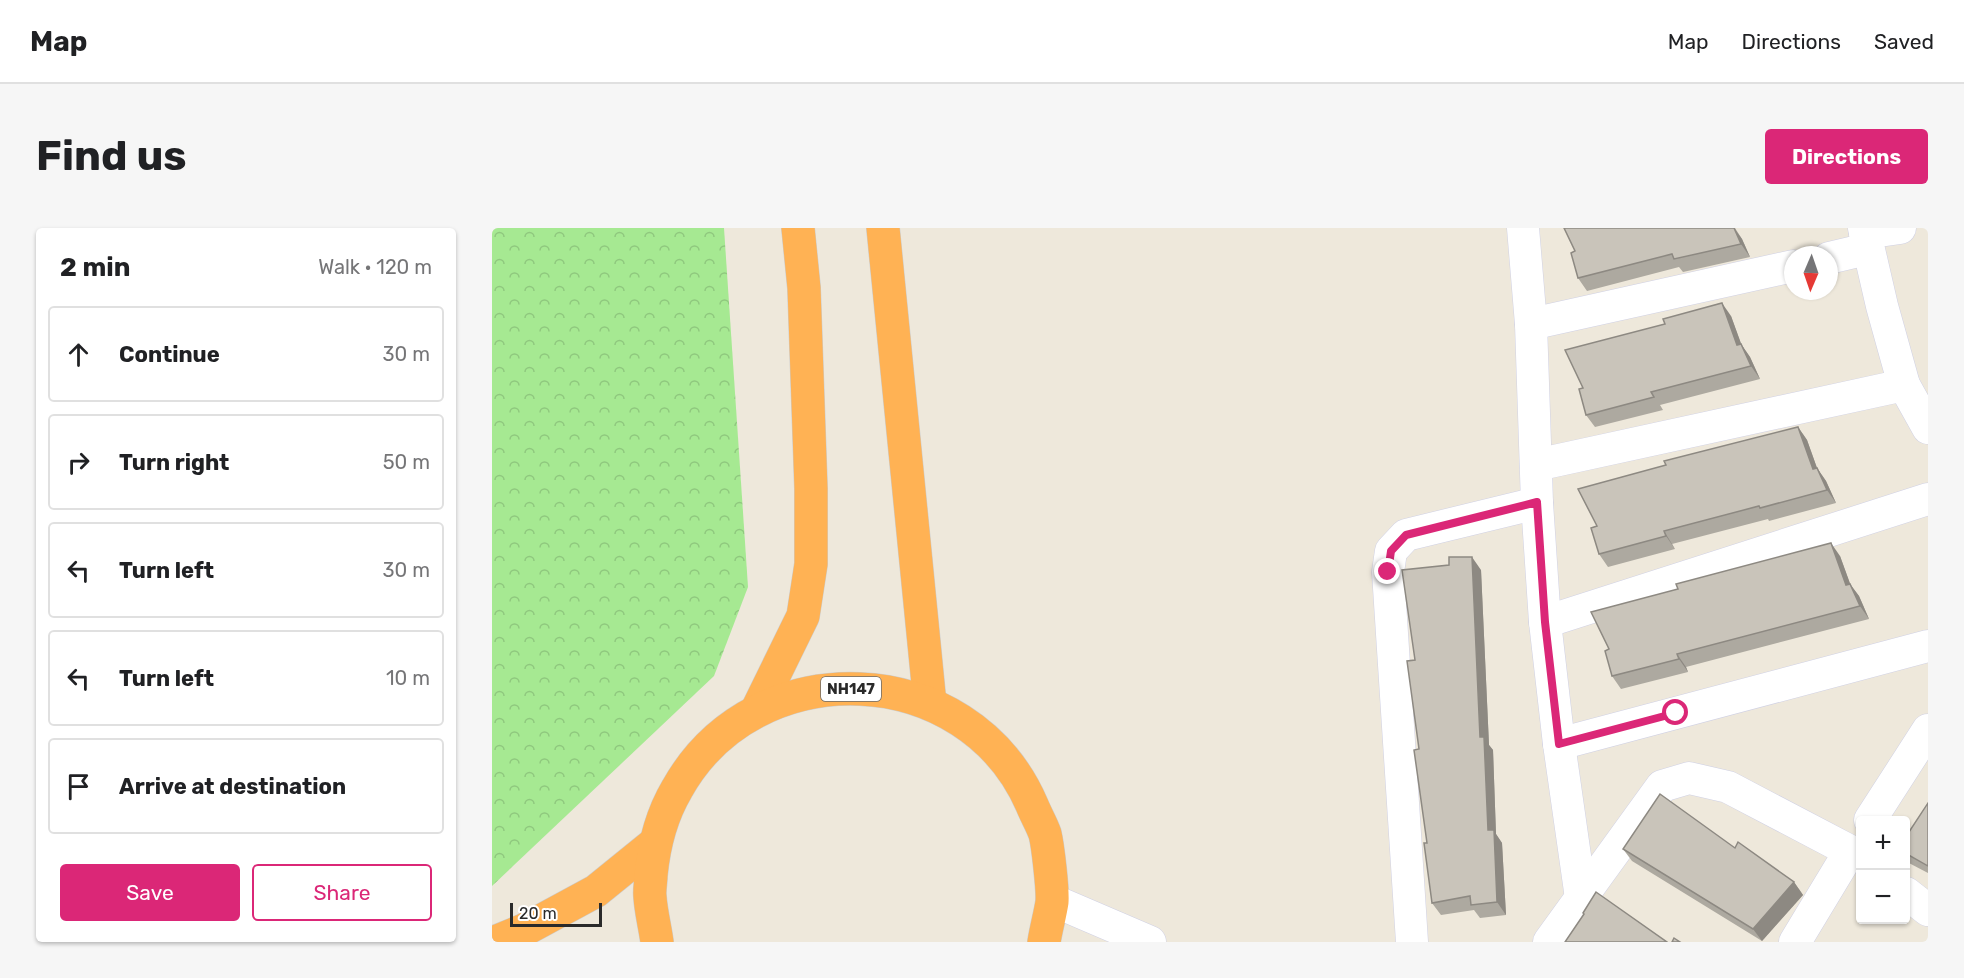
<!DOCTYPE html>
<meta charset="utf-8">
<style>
body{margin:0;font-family:Rubik,sans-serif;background:#f6f6f6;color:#202124}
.controls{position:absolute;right:18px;bottom:18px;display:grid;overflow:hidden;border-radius:6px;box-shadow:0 2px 4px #0004}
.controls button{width:54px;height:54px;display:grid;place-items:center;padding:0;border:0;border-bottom:2px solid #e0e0e0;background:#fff;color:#202124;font:30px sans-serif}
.compass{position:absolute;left:1292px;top:18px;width:54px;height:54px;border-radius:50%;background:#fff;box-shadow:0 2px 4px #0004;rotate:182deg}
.scale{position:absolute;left:18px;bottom:15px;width:92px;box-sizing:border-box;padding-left:6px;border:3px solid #2a2a2a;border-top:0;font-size:16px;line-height:21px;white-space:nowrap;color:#2a2a2a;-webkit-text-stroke:4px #fff;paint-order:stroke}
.stop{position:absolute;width:18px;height:18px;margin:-14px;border:4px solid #db2777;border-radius:50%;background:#fff}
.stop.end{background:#db2777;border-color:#fff;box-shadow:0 2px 6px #0008}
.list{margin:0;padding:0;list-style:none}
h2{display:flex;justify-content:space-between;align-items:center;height:78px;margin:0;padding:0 24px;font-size:26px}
h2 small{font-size:20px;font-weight:400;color:#757577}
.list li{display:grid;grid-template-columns:39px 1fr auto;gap:18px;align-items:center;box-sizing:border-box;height:96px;margin:0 12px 12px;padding:0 12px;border:2px solid #e0e0e0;border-radius:6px}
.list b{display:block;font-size:22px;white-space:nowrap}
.list em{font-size:20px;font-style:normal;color:#757577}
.actions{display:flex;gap:12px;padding:18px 24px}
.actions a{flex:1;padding:14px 0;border:2px solid #db2777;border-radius:6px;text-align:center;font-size:21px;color:#db2777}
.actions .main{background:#db2777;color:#fff}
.icon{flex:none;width:33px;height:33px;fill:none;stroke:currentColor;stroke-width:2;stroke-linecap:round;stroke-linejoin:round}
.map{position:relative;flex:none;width:1436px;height:714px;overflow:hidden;border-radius:6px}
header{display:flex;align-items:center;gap:36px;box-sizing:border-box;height:84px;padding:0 30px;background:#fff;border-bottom:2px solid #e0e0e0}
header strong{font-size:28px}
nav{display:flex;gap:33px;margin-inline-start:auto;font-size:21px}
.intro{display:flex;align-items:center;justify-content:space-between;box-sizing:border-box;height:144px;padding:0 36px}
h1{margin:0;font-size:42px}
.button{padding:15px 27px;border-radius:6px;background:#db2777;color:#fff;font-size:21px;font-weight:700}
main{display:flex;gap:36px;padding:0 36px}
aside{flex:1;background:#fff;border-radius:6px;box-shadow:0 2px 4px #0004}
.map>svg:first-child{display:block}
.forest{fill:url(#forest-crowns)}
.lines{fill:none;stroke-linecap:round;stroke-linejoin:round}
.street-casing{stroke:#d0d1e4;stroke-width:33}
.highway-casing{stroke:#ccc;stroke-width:34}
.street{stroke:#fff;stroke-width:32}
.highway{stroke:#ffb254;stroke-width:33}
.wall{fill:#ada9a0}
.shaded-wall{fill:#8d8982}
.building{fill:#c9c4ba;stroke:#8d8982;stroke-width:1.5}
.route{stroke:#db2777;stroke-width:8}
.labels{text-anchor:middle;stroke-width:4.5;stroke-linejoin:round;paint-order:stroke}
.shield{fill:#fff;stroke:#6a6a6a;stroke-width:1.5}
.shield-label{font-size:15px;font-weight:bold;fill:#2a2a2a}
</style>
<header>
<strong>Map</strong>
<nav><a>Map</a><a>Directions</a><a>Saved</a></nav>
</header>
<div class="intro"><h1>Find us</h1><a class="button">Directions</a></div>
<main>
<aside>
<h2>2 min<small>Walk · 120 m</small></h2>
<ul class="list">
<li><svg class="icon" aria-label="ahead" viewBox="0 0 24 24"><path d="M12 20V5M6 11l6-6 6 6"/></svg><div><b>Continue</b></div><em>30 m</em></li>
<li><svg class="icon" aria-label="right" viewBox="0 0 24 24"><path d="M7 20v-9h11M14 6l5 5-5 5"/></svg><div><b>Turn right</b></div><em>50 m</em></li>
<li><svg class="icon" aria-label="left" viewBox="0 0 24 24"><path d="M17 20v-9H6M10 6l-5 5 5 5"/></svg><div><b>Turn left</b></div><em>30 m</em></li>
<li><svg class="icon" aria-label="left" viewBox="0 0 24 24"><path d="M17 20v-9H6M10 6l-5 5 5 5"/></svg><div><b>Turn left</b></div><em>10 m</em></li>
<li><svg class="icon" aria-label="arrive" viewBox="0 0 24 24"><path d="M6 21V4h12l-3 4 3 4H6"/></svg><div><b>Arrive at destination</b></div></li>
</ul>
<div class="actions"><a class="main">Save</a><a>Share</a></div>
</aside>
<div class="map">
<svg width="1436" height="714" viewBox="0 0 1436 714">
<defs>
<pattern id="forest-crowns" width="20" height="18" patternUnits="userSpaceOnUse" patternTransform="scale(1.5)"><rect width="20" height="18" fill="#a6e992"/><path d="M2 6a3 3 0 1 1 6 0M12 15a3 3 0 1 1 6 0" fill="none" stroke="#8fc87e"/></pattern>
</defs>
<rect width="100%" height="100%" fill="#eee8db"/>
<path class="forest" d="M0 0H232L256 359 222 448 0 658Z"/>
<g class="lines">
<g class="street-casing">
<g id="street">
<path d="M1031 0 1039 96 1045 275 1053 394 1067 516 1089 670"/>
<path d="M1372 0 1390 78 1412 157 1436 200"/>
<path d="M1373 5 1408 0"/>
<path d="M1337 30 1375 21"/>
<path d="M1039 96 1301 38"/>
<path d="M1044 237 1412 157"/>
<path d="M1053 394 1436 271"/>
<path d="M1067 516 1436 418"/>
<path d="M1378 592 1436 502"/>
<path d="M1414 665 1436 682"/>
<path d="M560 672 658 714"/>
<path d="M920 714 896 344 899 323 914 307 1045 275"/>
<path d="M1057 714 1170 558 1197 550 1236 559 1358 623 1303 714"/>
</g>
</g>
<g class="highway-casing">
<g id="highway">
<path d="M391 0C408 159 421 317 438 476"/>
<path d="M265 482 311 388 319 336V261L312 60 306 0"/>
<path d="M3 714 32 702 104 663 162 616"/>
<path d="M165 714C163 699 159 684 158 669 157 662 159 654 159 647 162 616 169 588 185 561 263 421 476 429 540 577 544 587 550 597 553 606 556 618 561 663 560 674 558 687 554 701 552 714"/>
</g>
</g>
<use href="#street" class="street"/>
<use href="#highway" class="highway"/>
</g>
<g class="wall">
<path d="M1072 0H1243L1250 11 1258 29 1191 44 1187 39 1095 63 1086 50 1083 23Z"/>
<path d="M1239 88 1249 116 1258 129 1268 151 1168 177 1171 182 1103 199 1094 187Z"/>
<path d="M1306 199 1315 212 1325 240 1334 253 1344 275 1277 293 1276 291 1180 316 1183 321 1116 339 1107 326 1105 298 1174 237Z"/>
<path d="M1348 328 1358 356 1367 368 1377 391 1194 439 1196 444 1129 461 1120 448Z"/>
<path d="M989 342 997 517 1001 522 1004 606 1010 615 1014 687 988 690 982 682 949 687 940 675 927 521 923 432Z"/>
<path d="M1436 575V645L1415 634 1413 631V610Z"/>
<path d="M1243 620 1302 654 1311 667 1270 713 1140 633 1131 621Z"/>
</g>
<g class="shaded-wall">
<path d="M1242 0 1250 11 1258 29 1249 16Z"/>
<path d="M1230 75 1239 88 1254 129 1245 117Z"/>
<path d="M1249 116 1258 129 1268 151 1259 138Z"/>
<path d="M1306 199 1315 212 1330 254 1321 241Z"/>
<path d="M1325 240 1334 253 1344 275 1335 262Z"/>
<path d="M1172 303 1180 316 1183 321 1174 308Z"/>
<path d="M1339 315 1348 328 1363 369 1354 357Z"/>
<path d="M980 329 989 342 997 517 1001 522 1004 606 1010 615 1014 687 1005 674 996 602 988 509Z"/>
<path d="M1358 356 1367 368 1377 391 1368 378Z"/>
<path d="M1185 426 1194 439 1196 444 1187 431Z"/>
<path d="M1302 654 1311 667 1270 713 1261 701Z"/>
</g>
<g class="building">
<path d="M1072 0H1242L1249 16 1182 31 1180 26 1086 50 1079 25 1083 23Z"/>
<path d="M1230 75 1245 117 1249 116 1259 138 1159 164 1162 169 1094 187 1087 161 1091 160 1073 122 1173 96 1171 91Z"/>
<path d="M1306 199 1321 241 1325 240 1335 262 1268 280 1267 278 1172 303 1174 308 1107 326 1099 300 1105 298 1086 261 1174 237 1172 233Z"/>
<path d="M1339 315 1354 357 1358 356 1368 378 1185 426 1187 431 1120 448 1113 423 1117 421 1099 384 1186 361 1184 356Z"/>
<path d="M957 329H980L988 509H992L996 602H1002L1005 674 979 677 978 668 940 675 932 615H935L922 522 927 521 915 433 923 432 910 342 957 337Z"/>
<path d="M1168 566 1243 620 1246 614 1302 654 1261 701 1131 621Z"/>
<path d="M1436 575V638L1413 625V610Z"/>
<path d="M1104 664 1175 714H1073L1092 686 1091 685Z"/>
<path d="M1182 710 1188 714H1180Z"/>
</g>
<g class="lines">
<path class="route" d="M896 344 899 323 914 307 1045 274 1053 394 1067 516 1184 485"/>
</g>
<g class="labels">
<rect class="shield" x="329" y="449" width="60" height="24" rx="4.5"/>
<g class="shield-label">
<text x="359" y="466">NH147</text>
</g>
</g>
</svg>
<div class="controls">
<button>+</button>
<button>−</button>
</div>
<svg class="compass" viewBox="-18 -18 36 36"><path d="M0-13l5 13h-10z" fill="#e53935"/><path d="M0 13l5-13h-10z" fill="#757577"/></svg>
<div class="scale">20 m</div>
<div class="stop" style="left:1184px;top:485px"></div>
<div class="stop end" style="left:896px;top:344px"></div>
</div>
</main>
